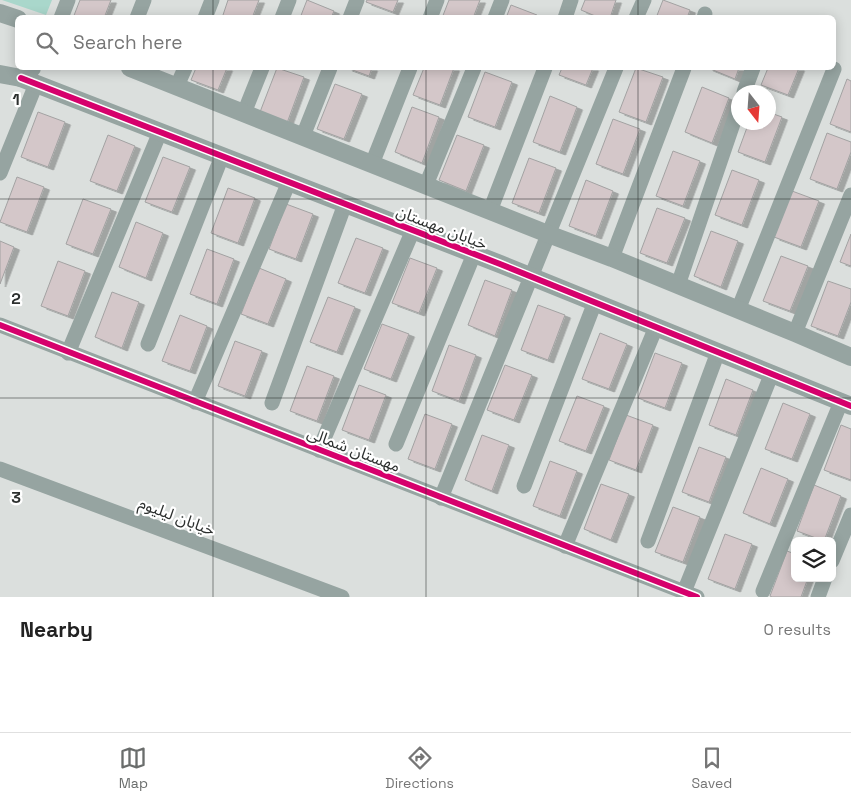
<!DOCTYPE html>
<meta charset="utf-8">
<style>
body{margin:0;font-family:"Space Grotesk","Noto Sans Arabic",sans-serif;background:#f6f6f6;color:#222}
.controls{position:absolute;right:15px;bottom:15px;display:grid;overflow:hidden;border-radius:8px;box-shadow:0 2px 12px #0003}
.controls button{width:45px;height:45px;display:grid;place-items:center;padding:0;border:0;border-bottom:1px solid #e0e0e0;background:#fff;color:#222;font:25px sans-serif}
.compass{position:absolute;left:731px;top:85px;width:45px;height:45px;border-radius:50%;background:#fff;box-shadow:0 2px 12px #0003;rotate:163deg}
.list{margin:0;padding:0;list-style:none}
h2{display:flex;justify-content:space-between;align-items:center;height:65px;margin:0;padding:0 20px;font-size:21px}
h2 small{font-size:16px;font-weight:400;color:#767676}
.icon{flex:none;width:28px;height:28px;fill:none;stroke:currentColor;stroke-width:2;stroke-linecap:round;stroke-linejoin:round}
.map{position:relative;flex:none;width:851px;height:597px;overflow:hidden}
.search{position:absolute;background:#fff;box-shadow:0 2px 12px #0003;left:15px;right:15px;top:15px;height:55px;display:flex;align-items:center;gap:12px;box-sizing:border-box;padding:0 18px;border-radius:8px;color:#767676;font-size:19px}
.sheet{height:135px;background:#fff}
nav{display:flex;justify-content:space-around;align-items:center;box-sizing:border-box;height:70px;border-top:1px solid #e0e0e0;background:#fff;font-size:14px;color:#767676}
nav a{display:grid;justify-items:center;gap:2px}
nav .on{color:#6a6d6c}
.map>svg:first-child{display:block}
.green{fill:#a9d7cb}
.building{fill:#d4c7c9;stroke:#a2a2a2;filter:url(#shadow)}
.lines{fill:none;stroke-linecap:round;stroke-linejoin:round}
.minor{stroke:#96a4a1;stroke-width:15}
.tertiary{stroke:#96a4a1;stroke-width:18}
.cycleway-casing{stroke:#fff;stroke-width:9}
.cycleway{stroke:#d6006c;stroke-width:6}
.grid{fill:none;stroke:#2d302f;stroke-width:1;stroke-opacity:0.55}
.labels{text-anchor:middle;stroke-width:4.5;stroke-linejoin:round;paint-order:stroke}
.street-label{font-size:16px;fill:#2d302f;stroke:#fff}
.grid-label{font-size:16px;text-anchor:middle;font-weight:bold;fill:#2d302f;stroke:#fff;stroke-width:4.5;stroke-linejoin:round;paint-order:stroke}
</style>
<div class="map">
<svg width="851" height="597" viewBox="0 0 851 597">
<defs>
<filter id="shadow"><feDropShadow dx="5.5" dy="3" stdDeviation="0" flood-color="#0004"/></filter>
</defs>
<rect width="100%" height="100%" fill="#dbdfdd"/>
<path class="green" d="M2 0H52L46 15Z"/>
<g class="building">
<path d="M80 0H111L104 18H73Z"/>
<path d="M228 0H259L252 18H222Z"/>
<path d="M307 0 334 11 331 18H300Z"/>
<path d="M367 0H398L393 12 366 2Z"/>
<path d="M449 0H480L473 18H442Z"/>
<path d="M585 0H616L610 18H600L581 10Z"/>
<path d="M663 0 690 10 687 18H656Z"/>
<path d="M511 5 537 15 536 18H506Z"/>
<path d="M196 68H227L218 90 191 80Z"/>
<path d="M277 68 304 77 287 123 260 112Z"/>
<path d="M347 68H372L369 76Z"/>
<path d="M424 68H454L440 105 413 95Z"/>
<path d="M562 68H593L586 85 559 75Z"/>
<path d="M636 68 663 77 646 122 619 112Z"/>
<path d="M708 68H739L735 79Z"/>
<path d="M768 68H799L788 95 761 85Z"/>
<path d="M485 72 512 82 495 127 468 117Z"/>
<path d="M847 79 851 81V132L830 124Z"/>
<path d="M335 84 362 94 344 139 317 129Z"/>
<path d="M702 87 729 98 712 143 685 132Z"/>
<path d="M550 96 577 107 560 152 533 142Z"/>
<path d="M412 107 439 117 422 163 395 152Z"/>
<path d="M38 112 65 122 48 167 21 157Z"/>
<path d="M768 112 782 117 765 162 738 152 749 122H768Z"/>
<path d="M613 119 640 129 623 174 596 164Z"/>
<path d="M827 133 851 142V152L837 189 810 179Z"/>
<path d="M108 135 135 146 117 191 90 181Z"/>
<path d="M457 135 484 145 466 191 439 180Z"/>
<path d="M673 151 700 161 683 206 656 196Z"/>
<path d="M163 157 190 167 172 212 145 202Z"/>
<path d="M529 158 556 168 539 213 512 203Z"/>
<path d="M732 170 759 180 742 225 715 215Z"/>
<path d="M17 177 44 187 27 232 0 222Z"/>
<path d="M586 180 613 191 596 236 569 226Z"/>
<path d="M228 188 255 198 238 243 211 233Z"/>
<path d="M792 191 819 201 801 247 774 237Z"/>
<path d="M83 199 111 209 93 254 66 244Z"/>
<path d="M286 204 313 214 296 259 269 249Z"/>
<path d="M657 208 685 218 667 263 640 253Z"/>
<path d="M136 222 163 233 146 278 119 267Z"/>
<path d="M711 231 738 241 721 287 694 276Z"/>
<path d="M851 234V266L840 262Z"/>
<path d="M356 238 383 248 365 293 338 283Z"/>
<path d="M0 241 14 247 0 284Z"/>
<path d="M207 249 234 259 217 304 190 294Z"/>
<path d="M781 256 808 266 790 311 763 301Z"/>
<path d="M410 258 437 268 419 313 392 303Z"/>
<path d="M58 261 85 271 68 316 41 306Z"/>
<path d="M259 268 286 279 268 324 241 314Z"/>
<path d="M485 280 512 290 495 336 468 325Z"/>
<path d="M828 281 851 289V302L838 336 811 326Z"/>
<path d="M112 292 139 302 122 348 95 337Z"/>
<path d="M328 297 355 307 337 352 310 342Z"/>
<path d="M538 305 565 315 548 360 521 350Z"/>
<path d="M180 315 207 326 190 371 162 361Z"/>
<path d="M382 324 409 334 391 379 364 369Z"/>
<path d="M600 333 627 344 609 389 582 379Z"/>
<path d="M235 341 262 351 245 396 218 386Z"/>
<path d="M449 345 476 355 459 401 432 391Z"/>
<path d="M655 353 682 363 665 408 638 398Z"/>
<path d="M505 365 532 375 514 420 487 410Z"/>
<path d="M307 366 334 376 317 421 290 411Z"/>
<path d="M726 379 753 390 736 435 709 425Z"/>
<path d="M359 385 386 395 369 440 342 430Z"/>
<path d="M577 396 604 406 586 451 559 441Z"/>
<path d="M783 403 810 414 792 459 765 449Z"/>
<path d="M425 414 452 424 435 469 408 459Z"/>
<path d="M626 415 653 425 636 470 609 460Z"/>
<path d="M841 425 851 429V480L824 470Z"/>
<path d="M482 435 509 445 492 491 465 480Z"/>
<path d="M699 447 726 457 709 502 682 492Z"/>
<path d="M550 461 577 471 560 516 533 506Z"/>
<path d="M761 468 788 479 770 524 743 513Z"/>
<path d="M601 484 629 494 611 540 584 529Z"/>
<path d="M814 485 841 496 824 541 797 531Z"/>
<path d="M673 507 700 517 683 562 655 552Z"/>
<path d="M725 534 752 544 735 589 708 579Z"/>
<path d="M787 551 795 554V578H808L801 597H772L770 596Z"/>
</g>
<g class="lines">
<g class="minor">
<path d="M61 18 68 0"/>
<path d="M137 18 144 0"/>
<path d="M205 18 212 0"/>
<path d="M282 18 289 0"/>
<path d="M350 18 357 0"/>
<path d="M430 18 437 0"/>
<path d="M495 18 502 0"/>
<path d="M565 18 571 0"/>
<path d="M636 18 644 0"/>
<path d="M704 18 705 14"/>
<path d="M177 86 185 68"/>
<path d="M744 92 753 68"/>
<path d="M244 113 262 68"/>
<path d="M303 136 330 68"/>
<path d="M372 164 410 68"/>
<path d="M0 173 36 84"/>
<path d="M426 185 474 68"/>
<path d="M490 211 545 68"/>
<path d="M612 258 684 68"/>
<path d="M678 285 738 109"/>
<path d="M738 310 834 69"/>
<path d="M0 325 697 597"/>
<path d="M795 333 851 195"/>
<path d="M148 344 222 156"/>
<path d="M68 353 160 132"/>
<path d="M195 402 289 182"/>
<path d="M272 403 345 204"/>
<path d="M396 444 474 254"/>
<path d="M319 450 413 230"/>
<path d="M0 469 342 597"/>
<path d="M524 486 595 302"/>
<path d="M441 498 616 68"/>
<path d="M648 541 718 352"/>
<path d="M565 546 656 327"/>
<path d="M832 561 851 515"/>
<path d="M763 591 841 402"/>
<path d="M684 592 772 373"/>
<path d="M818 597 825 578"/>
</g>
<g class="tertiary">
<path d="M0 13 18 19"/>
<path d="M130 68 548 234 612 258 795 333 851 357"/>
<path d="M0 74 21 78 32 68"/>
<path d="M21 78 500 264 851 406"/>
</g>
<g class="cycleway-casing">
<g id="cycleway">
<path d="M21 78 500 264 851 406"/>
<path d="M0 325 697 597"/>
</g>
</g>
<use href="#cycleway" class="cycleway"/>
</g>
<path class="grid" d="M213 0V18M426 0V18M638 0V18M213 68V597M426 68V597M638 68V597M0 199H851M0 398H851"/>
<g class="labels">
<g class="street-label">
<text transform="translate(442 227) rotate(21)" y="6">خیابان مهستان</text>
<text transform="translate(354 449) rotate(21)" y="6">مهستان شمالی</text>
<text transform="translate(177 516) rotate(21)" y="6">خیابان لیلیوم</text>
</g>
</g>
<g class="grid-label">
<text x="16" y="105">1</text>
<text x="16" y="304">2</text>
<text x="16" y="503">3</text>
</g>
</svg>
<div class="controls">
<button><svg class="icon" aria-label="layers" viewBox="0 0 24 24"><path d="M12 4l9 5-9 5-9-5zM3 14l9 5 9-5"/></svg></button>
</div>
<svg class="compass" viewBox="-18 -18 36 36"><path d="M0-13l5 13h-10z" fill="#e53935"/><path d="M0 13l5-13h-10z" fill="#767676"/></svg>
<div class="search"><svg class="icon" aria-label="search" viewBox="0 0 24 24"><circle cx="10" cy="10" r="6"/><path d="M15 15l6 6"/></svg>Search here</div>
</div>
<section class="sheet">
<h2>Nearby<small>0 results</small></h2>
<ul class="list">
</ul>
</section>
<nav>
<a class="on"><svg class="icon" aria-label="map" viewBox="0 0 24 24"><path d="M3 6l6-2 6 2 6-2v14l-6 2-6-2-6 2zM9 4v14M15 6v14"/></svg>Map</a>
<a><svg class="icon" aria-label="directions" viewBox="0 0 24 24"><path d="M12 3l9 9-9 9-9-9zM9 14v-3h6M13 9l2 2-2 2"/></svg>Directions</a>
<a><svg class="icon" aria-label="saved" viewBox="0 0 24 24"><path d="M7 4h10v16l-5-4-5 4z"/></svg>Saved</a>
</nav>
